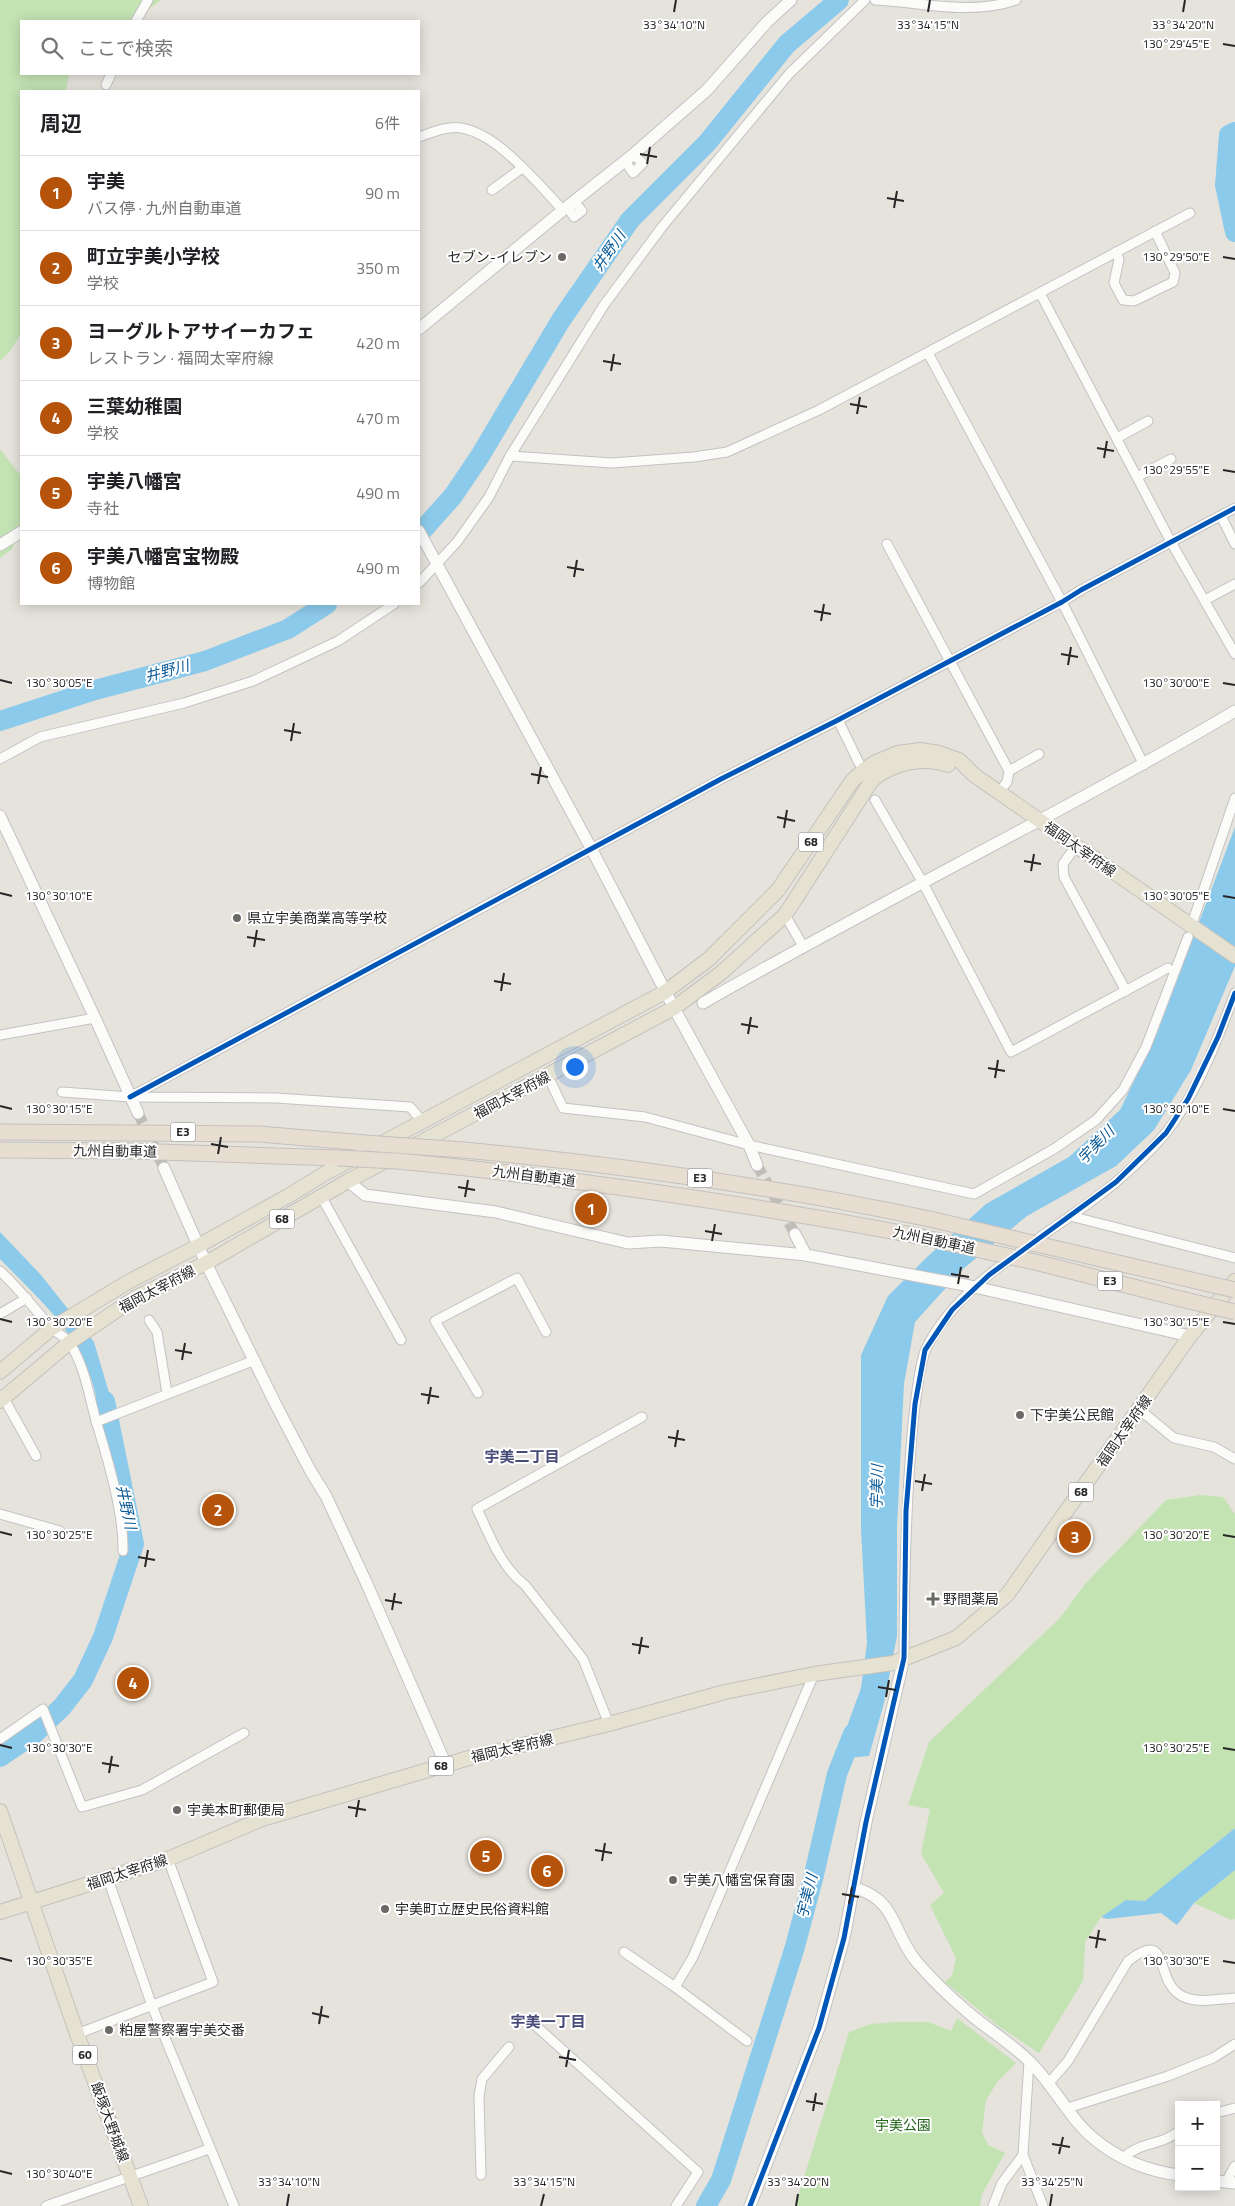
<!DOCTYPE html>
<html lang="ja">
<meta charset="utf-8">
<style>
body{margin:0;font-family:"Titillium Web","Noto Sans JP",sans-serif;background:#f6f6f6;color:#202124}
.controls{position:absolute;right:15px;bottom:15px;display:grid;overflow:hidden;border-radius:0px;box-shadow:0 2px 12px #0003}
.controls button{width:45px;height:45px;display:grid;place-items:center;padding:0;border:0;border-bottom:1px solid #e0e0e0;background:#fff;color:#202124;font:25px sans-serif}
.you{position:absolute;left:574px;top:1066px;width:18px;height:18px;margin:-12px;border:4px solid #fff;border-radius:50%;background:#1a73e8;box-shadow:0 0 0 8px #1a73e833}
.badge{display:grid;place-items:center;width:32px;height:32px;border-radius:50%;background:#b45309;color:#fff;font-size:16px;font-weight:700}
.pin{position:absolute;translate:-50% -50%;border:2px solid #fff;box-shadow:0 1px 5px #0006}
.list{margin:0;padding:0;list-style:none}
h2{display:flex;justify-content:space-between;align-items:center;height:65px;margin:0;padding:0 20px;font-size:21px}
h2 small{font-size:16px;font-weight:400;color:#757577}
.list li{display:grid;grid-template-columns:32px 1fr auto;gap:15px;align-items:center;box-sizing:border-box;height:75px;padding:0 20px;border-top:1px solid #e0e0e0}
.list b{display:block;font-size:19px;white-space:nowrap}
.list p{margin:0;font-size:16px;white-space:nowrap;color:#757577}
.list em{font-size:16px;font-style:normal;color:#757577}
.icon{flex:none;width:28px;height:28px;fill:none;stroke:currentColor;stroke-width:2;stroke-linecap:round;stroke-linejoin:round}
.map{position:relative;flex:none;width:1235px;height:2206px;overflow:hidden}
.search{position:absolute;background:#fff;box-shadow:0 2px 12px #0003;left:20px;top:20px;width:400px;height:55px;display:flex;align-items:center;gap:12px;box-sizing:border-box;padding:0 18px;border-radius:0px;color:#757577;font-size:19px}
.panel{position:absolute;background:#fff;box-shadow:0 2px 12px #0003;left:20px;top:90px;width:400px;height:515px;border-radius:0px}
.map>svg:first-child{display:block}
.green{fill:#c3e3b3}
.water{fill:#8ccaeb}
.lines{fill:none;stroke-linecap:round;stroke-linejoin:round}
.river{stroke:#8ccaeb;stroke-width:20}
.secondary-tunnel{stroke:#c0bdb8;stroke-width:11;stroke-dasharray:11 5.5;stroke-linecap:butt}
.street-casing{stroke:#c3c2c2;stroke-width:11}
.secondary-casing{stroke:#c3c2c2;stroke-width:13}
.primary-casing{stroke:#c3c1bf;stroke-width:16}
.highway-casing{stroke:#c3c1bf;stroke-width:17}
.street{stroke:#fbfbfa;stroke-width:9}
.secondary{stroke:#fbfbfa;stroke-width:11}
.primary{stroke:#e6e2d1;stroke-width:14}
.highway{stroke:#e8ddd1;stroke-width:15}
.highway-bridge-casing{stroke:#c3c1bf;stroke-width:17;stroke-linecap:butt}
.highway-bridge{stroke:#e8ddd1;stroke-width:15}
.cycleway-casing{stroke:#fff;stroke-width:8}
.cycleway{stroke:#0057b8;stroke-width:5}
.ticks{fill:none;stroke:#272727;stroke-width:2}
.poi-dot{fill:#6a6966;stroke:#fff;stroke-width:2}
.labels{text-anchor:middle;stroke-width:4;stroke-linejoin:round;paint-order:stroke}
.shield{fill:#fff;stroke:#686868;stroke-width:1}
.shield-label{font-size:12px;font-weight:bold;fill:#272727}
.poi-label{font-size:14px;fill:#272727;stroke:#fff;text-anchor:start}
.street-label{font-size:14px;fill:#272727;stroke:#fff}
.park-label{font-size:14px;fill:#206417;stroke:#fff}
.water-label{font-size:15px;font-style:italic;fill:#0a5a98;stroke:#fff}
.neighbourhood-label{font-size:15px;font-weight:bold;fill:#474b78;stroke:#fff}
.ticks-label{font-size:12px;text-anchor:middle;fill:#272727;stroke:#fff;stroke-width:4;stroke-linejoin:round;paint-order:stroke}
</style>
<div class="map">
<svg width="1235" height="2206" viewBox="0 0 1235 2206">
<rect width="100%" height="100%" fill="#e6e3dc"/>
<g class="green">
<path d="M0 0H161L133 21H21V74H69L66 91H21V334L10 351 0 361Z"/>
<path d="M0 449 21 476V525L12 549 0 558Z"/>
<path d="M1200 1495 1223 1497 1235 1514V1828L1145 1901 1126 1900 1101 1917 1085 1942 1083 1981 1039 2053 997 2025 945 1982 952 1976 956 1958 930 1905 944 1893 921 1854 930 1809 908 1805 929 1742 1060 1618 1086 1583 1166 1500Z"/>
<path d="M1235 1870V1919L1231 1920 1194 1903Z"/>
<path d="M957 2018 1016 2063 998 2081 986 2100 982 2132 988 2145 1005 2153 982 2194 980 2206H795L849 2032 871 2024 896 2022H928L951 2031Z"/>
</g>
<g class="water">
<path d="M1235 827V966L1191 1070 1154 1130 1116 1166 1027 1216 963 1269 915 1322 904 1384 897 1526V1636L884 1703 869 1756 835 1759 861 1688 867 1643 861 1529V1355L888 1296 926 1258 986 1204 1069 1157 1120 1110 1156 1036Z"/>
<path d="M0 1232 41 1275 94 1342 118 1423 105 1433C99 1412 96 1390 88 1370 73 1328 31 1291 0 1259Z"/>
<path d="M1235 1828V1870L1194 1903 1177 1925 1161 1913 1107 1919 1101 1917 1126 1900 1145 1901Z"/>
</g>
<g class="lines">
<g class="river">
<path d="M1235 132 1229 135 1225 185 1235 232"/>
<path d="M419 534 453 496 480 456 561 320 630 220 707 143 787 44 839 0"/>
<path d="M0 721 95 690 205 661 288 629 327 604"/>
<path d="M0 1757 34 1734 62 1707 83 1680 103 1637 134 1544 105 1401"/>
<path d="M706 2206 721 2180 794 1950 813 1879 837 1774 853 1734"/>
</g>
<g class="secondary-tunnel">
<path d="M138 1113 164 1168"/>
<path d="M757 1165 795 1234"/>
</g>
<g class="street-casing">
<g id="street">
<path d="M875 0C922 2 970 16 1016 0"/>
<path d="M136 21 148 0"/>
<path d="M106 85 111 74"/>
<path d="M419 137C428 134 439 129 449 128 489 122 537 183 563 210"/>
<path d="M625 161 633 173 643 163 633 155"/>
<path d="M492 190 522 168"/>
<path d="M567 206 574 217 582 211 574 201"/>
<path d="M1116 252 1119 259 1114 283 1123 300 1134 301 1173 282 1175 273 1155 231"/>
<path d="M1040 293 1171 542 1235 654"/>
<path d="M928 353 1062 602 1144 765"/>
<path d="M1117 438 1148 421"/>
<path d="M510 456 612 463 694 457 727 452 819 410 1190 213"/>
<path d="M1137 477 1171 459"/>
<path d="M1221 516 1235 544"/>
<path d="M887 544 1009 771 1007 782 999 792"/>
<path d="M419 583 457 542 489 497 510 456 604 305 662 227 789 74 865 0"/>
<path d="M1205 600 1235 584"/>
<path d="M838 720 859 763"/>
<path d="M0 759 40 737 184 703 253 681 338 641 394 604"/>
<path d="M1009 771 1039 754"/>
<path d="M875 800 923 883 1011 1052 1168 968"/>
<path d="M1076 846 1063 864 1064 877 1126 991"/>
<path d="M785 915 803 946"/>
<path d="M1194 918 1235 798"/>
<path d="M0 1035 95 1018"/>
<path d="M548 1076 563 1108 645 1117 749 1145 974 1194 1054 1149 1096 1120 1123 1090 1146 1047 1188 937"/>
<path d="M62 1092 130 1097 276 1098 410 1107 423 1122"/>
<path d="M130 1097 721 779 838 720 1062 602 1081 590 1235 508"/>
<path d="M321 1196 401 1340"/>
<path d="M1070 1216 1235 1258"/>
<path d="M0 1271C19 1288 34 1309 51 1327 57 1334 67 1337 71 1345 86 1370 89 1397 97 1424 108 1460 124 1514 123 1551"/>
<path d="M0 1314 27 1298"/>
<path d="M149 1320 157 1332 167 1393"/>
<path d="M478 1393 435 1321 517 1278 546 1332"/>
<path d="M2 1395 36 1456"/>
<path d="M1140 1410 1174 1438 1214 1447 1235 1459"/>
<path d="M96 1422 255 1360"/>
<path d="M0 1514 60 1531"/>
<path d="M904 1658C904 1580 906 1502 913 1423 915 1407 919 1363 926 1349 961 1276 1056 1233 1116 1182 1137 1164 1161 1142 1176 1119 1202 1081 1219 1035 1235 993"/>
<path d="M609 1724 583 1659 525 1585C501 1567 490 1536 477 1509L642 1417"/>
<path d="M0 1739 43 1709 82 1807 142 1790 244 1733"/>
<path d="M108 1879 152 2006 234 2206"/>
<path d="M624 1952 675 1987 693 1957 814 1674"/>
<path d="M675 1987 747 2041"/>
<path d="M536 2026 698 2172 676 2206"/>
<path d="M77 2034 213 1982 168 1859"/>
<path d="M1029 2061 1023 2155 1043 2206"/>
<path d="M1049 2083 1068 2061 1128 1961C1172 1927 1153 1981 1182 1996 1197 2004 1218 1999 1235 1998"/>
<path d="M1068 2108 1168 2076 1213 2058 1235 2044"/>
<path d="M1216 2113 1235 2108"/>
<path d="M1123 2158C1141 2141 1161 2146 1179 2131"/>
<path d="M481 2175 479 2096 482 2079 509 2047"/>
<path d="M1226 2182 1235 2166"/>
<path d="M46 2206 209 2149"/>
<path d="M993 2206 1002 2183 1023 2155"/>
</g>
</g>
<g class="secondary-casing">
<g id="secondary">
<path d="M419 329 563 210 635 153 707 90 767 22 791 0"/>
<path d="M419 531 591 848 674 1008 749 1145 757 1165"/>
<path d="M0 545 21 532"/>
<path d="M0 816 95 1018 138 1113"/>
<path d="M703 1003C878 902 1061 814 1235 711"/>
<path d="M164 1168 206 1263 276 1405 310 1470 326 1496 366 1582 446 1765"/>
<path d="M348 1181 365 1195 496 1212 628 1243 661 1241 806 1255 970 1286 1190 1336"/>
<path d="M795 1234 806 1255"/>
<path d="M855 1888C897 1900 892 1932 916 1961 932 1980 951 1998 970 2014 989 2030 1009 2042 1027 2059 1052 2082 1068 2117 1093 2138 1118 2159 1147 2171 1179 2175"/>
<path d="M1216 2181 1235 2183"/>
<path d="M750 2206 819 2028 844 1938 866 1822 904 1658"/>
</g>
</g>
<g class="primary-casing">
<g id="primary">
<path d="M0 1372 52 1328 128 1282 198 1246 288 1196 324 1174 665 992 709 959 778 890 852 781 865 769 876 762 898 753 920 750 939 753 959 760 974 775 1235 956"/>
<path d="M0 1401 70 1342 135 1298 206 1263 348 1181 674 1008 721 973 785 915 872 780C893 763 922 756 948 765"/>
<path d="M0 1811 77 2034 141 2206"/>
<path d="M0 1912 168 1859 262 1819 469 1758 609 1724 725 1692 814 1674 893 1663 956 1638 1007 1595 1190 1336 1235 1281"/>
</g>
</g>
<g class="highway-casing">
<g id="highway">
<path d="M0 1132 259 1134 365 1143"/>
<path d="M0 1150 131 1151 338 1158"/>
<path d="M464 1150C621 1165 778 1187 934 1220"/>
<path d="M448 1166C604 1183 759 1206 913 1235"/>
<path d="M1058 1249 1196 1281"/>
<path d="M1039 1263 1181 1299"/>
</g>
</g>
<use href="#street" class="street"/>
<use href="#secondary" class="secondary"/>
<use href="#primary" class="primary"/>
<use href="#highway" class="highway"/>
<g class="highway-bridge-casing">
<g id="highway-bridge">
<path d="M365 1143 464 1150"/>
<path d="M338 1158 397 1161 448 1166"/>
<path d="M934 1220 1058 1249"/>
<path d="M913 1235 1039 1263"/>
<path d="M1196 1281 1235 1290"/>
<path d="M1181 1299 1235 1312"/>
</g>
</g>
<use href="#highway-bridge" class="highway-bridge"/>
<g class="cycleway-casing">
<g id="cycleway">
<path d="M130 1097 721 779 838 720 1062 602 1081 590 1235 508"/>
<path d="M750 2206 819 2028 844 1938 866 1822 904 1658 906 1511 915 1404 925 1350 952 1310 989 1275 1116 1182 1166 1133 1188 1099 1218 1037 1235 993"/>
</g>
</g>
<use href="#cycleway" class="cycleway"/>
</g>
<path class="ticks" d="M674 12 676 0M928 12 930 0M1183 12 1185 0M1223 44 1235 46M640 154 657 157M647 164 650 147M887 198 904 201M894 208 897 191M1223 257 1235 259M603 361 621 364M611 371 614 354M850 404 867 407M857 414 860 397M1097 448 1114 451M1104 458 1107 441M1223 470 1235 472M567 567 584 570M574 577 577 560M814 611 831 614M821 621 824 604M1061 654 1078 657M1068 665 1071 647M0 680 12 683M1223 683 1235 685M284 730 301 733M291 741 294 723M531 774 548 777M538 784 541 767M777 817 795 821M784 828 787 810M1024 861 1041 864M1031 871 1034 854M0 893 12 896M1223 896 1235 898M247 937 265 940M254 947 257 930M494 981 511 984M501 991 504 973M741 1024 758 1027M748 1034 751 1017M988 1068 1005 1071M995 1078 998 1060M0 1106 12 1109M1223 1109 1235 1111M211 1144 228 1147M218 1154 221 1137M458 1187 475 1190M465 1197 468 1180M705 1231 722 1234M712 1241 715 1224M951 1274 969 1277M958 1284 961 1267M0 1319 12 1322M1223 1322 1235 1324M175 1350 192 1353M182 1360 185 1343M421 1394 439 1397M428 1404 431 1387M668 1437 685 1440M675 1447 678 1430M915 1481 932 1484M922 1491 925 1474M0 1532 12 1535M1223 1535 1235 1537M138 1557 155 1560M145 1567 148 1550M385 1600 402 1603M392 1610 395 1593M632 1644 649 1647M639 1654 642 1637M878 1687 896 1690M886 1697 889 1680M0 1745 12 1748M1223 1748 1235 1750M102 1763 119 1766M109 1773 112 1756M348 1807 366 1810M356 1817 359 1800M595 1850 612 1853M602 1861 605 1843M842 1894 859 1897M849 1904 852 1887M1089 1937 1106 1940M1096 1948 1099 1930M0 1958 12 1961M1223 1961 1235 1963M312 2013 329 2017M319 2024 322 2006M559 2057 576 2060M566 2067 569 2050M806 2101 823 2104M813 2111 816 2093M1052 2144 1070 2147M1059 2154 1063 2137M0 2171 12 2174M287 2206 289 2194M541 2206 544 2194M796 2206 798 2194M1050 2206 1052 2194"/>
<g class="poi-dot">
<circle cx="562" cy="257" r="5"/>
<circle cx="237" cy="918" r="5"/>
<circle cx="1020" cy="1415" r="5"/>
<path d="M930.5 1591.5h5v5h5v5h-5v5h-5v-5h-5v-5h5z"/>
<circle cx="177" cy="1810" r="5"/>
<circle cx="673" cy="1880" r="5"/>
<circle cx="385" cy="1909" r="5"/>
<circle cx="109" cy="2030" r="5"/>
</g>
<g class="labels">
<g class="shield">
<rect x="798.5" y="832.5" width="25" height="19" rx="4"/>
<rect x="170.5" y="1122.5" width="25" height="19" rx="4"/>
<rect x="687.5" y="1168.5" width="25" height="19" rx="4"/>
<rect x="269.5" y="1209.5" width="25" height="19" rx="4"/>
<rect x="1097.5" y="1271.5" width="25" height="19" rx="4"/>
<rect x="1068.5" y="1482.5" width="25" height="19" rx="4"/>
<rect x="428.5" y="1756.5" width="25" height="19" rx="4"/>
<rect x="72.5" y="2045.5" width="25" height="19" rx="4"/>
</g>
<g class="shield-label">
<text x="811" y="846">68</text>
<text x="183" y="1136">E3</text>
<text x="700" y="1182">E3</text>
<text x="282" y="1223">68</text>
<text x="1110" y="1285">E3</text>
<text x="1081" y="1496">68</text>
<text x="441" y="1770">68</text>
<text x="85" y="2059">60</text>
</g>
<g class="poi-label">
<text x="552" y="262" text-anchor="end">セブン-イレブン</text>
<text x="247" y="923">県立宇美商業高等学校</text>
<text x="1030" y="1420">下宇美公民館</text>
<text x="943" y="1604">野間薬局</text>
<text x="187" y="1815">宇美本町郵便局</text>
<text x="683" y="1885">宇美八幡宮保育園</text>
<text x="395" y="1914">宇美町立歴史民俗資料館</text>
<text x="119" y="2035">粕屋警察署宇美交番</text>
</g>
<g class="street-label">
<text transform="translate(1080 849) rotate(35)" y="5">福岡太宰府線</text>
<text transform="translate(512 1095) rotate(-28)" y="5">福岡太宰府線</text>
<text transform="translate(115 1151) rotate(1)" y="5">九州自動車道</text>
<text transform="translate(534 1176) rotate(7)" y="5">九州自動車道</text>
<text transform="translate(934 1240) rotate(12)" y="5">九州自動車道</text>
<text transform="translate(157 1289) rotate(-28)" y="5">福岡太宰府線</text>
<text transform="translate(1124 1431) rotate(-55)" y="5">福岡太宰府線</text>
<text transform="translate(512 1748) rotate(-13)" y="5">福岡太宰府線</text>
<text transform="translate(127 1872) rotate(-18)" y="5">福岡太宰府線</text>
<text transform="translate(110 2122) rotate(70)" y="5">飯塚大野城線</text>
</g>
<g class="park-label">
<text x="903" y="2130">宇美公園</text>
</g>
<g class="water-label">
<text transform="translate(609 251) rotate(-55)" y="5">井野川</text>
<text transform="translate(167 671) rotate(-15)" y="5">井野川</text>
<text transform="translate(1096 1145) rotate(-46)" y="5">宇美川</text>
<text transform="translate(877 1487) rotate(-89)" y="5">宇美川</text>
<text transform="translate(126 1507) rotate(78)" y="5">井野川</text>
<text transform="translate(807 1896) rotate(-76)" y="5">宇美川</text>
</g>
<g class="neighbourhood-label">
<text x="522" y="1462">宇美二丁目</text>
<text x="548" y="2027">宇美一丁目</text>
</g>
</g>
<g class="ticks-label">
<text x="674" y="29">33°34'10"N</text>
<text x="928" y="29">33°34'15"N</text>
<text x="1183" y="29">33°34'20"N</text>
<text x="1176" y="48">130°29'45"E</text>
<text x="1176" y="261">130°29'50"E</text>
<text x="1176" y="474">130°29'55"E</text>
<text x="59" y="687">130°30'05"E</text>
<text x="1176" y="687">130°30'00"E</text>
<text x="59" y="900">130°30'10"E</text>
<text x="1176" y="900">130°30'05"E</text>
<text x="59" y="1113">130°30'15"E</text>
<text x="1176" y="1113">130°30'10"E</text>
<text x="59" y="1326">130°30'20"E</text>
<text x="1176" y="1326">130°30'15"E</text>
<text x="59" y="1539">130°30'25"E</text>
<text x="1176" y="1539">130°30'20"E</text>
<text x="59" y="1752">130°30'30"E</text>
<text x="1176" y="1752">130°30'25"E</text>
<text x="59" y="1965">130°30'35"E</text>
<text x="1176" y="1965">130°30'30"E</text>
<text x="59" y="2178">130°30'40"E</text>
<text x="289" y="2186">33°34'10"N</text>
<text x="544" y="2186">33°34'15"N</text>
<text x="798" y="2186">33°34'20"N</text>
<text x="1052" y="2186">33°34'25"N</text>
</g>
</svg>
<div class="controls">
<button>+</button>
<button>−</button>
</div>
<div class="you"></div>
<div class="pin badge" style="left:591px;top:1209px">1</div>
<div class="pin badge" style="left:218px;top:1510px">2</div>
<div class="pin badge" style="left:1075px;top:1537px">3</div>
<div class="pin badge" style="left:133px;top:1683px">4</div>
<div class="pin badge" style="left:486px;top:1856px">5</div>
<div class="pin badge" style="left:547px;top:1871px">6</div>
<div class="search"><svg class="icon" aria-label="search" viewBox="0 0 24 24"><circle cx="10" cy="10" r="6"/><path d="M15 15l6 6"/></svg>ここで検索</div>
<section class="panel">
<h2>周辺<small>6件</small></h2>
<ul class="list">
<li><span class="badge">1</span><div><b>宇美</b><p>バス停 · 九州自動車道</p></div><em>90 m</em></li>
<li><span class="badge">2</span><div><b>町立宇美小学校</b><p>学校</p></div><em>350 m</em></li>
<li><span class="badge">3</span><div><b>ヨーグルトアサイーカフェ</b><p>レストラン · 福岡太宰府線</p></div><em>420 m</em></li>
<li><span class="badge">4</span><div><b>三葉幼稚園</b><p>学校</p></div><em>470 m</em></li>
<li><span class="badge">5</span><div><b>宇美八幡宮</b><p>寺社</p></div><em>490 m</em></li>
<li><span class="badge">6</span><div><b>宇美八幡宮宝物殿</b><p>博物館</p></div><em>490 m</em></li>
</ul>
</section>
</div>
